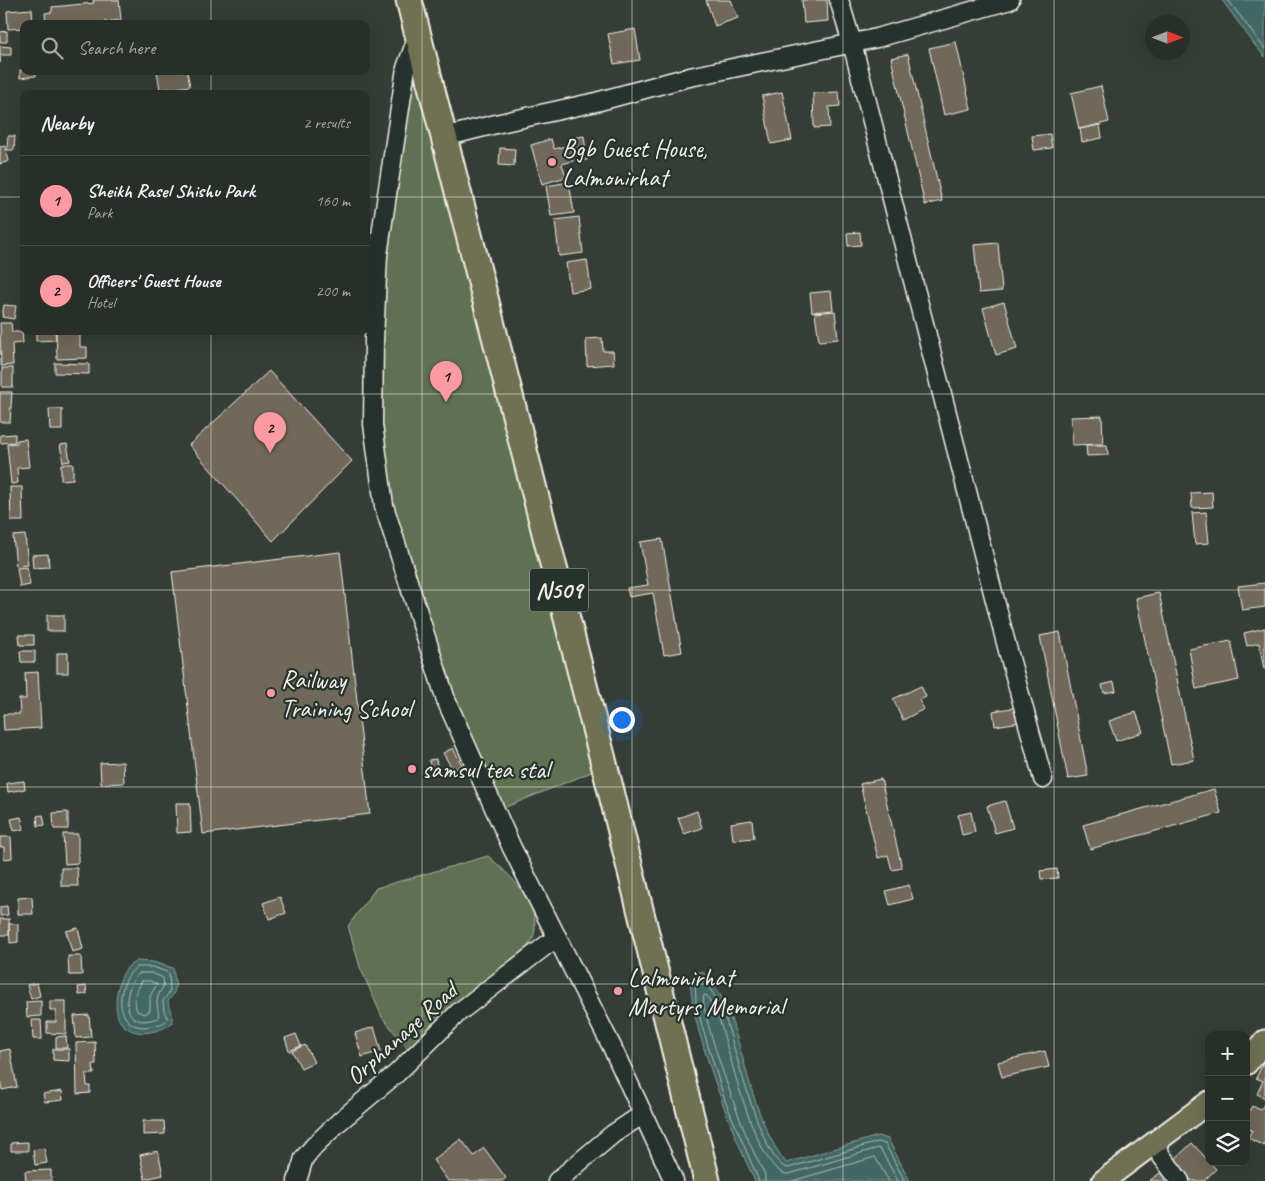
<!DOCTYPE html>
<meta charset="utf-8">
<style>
body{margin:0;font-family:Caveat,sans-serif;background:#343a34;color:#f1f3f6}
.controls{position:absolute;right:15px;bottom:15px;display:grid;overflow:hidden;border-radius:10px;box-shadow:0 5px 20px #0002}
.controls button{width:45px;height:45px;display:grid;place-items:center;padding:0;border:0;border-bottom:1px solid #444a45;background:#282e28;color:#f1f3f6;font:25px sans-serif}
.compass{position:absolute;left:1145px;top:15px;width:45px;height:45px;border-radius:50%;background:#282e28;box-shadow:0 5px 20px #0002;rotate:90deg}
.you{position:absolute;left:621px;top:719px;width:18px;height:18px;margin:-12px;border:4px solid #fff;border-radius:50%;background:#1a73e8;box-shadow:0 0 0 8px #1a73e833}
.badge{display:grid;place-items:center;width:32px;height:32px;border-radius:50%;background:#ff9aa2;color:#111;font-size:16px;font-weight:700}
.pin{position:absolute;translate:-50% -41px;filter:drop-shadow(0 1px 2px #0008)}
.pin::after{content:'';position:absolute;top:26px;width:18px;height:15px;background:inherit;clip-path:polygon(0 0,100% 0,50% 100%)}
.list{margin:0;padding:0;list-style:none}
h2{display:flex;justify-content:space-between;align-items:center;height:65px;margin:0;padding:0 20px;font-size:21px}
h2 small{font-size:16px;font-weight:400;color:#a5a8a8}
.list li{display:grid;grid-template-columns:32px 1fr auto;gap:15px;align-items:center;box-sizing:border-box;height:90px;padding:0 20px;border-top:1px solid #444a45}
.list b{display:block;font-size:19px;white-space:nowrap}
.list p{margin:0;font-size:16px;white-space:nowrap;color:#a5a8a8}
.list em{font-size:16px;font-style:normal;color:#a5a8a8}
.icon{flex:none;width:28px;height:28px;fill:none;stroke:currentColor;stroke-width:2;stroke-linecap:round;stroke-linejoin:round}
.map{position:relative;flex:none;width:1265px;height:1181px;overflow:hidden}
.search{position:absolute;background:#282e28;box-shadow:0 5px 20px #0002;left:20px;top:20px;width:350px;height:55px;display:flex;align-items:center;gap:12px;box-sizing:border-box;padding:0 18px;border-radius:10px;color:#a5a8a8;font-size:19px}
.panel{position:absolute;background:#282e28;box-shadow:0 5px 20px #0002;left:20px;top:90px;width:350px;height:245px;border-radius:10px}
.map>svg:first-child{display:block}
.green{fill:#617153;stroke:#aab19e}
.water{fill:#436866;stroke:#8a9f9a}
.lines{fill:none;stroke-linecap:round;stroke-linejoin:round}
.shore{stroke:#adbab4;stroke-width:1}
.building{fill:#706858;stroke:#f4f1e8}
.minor-casing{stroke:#f4f1e8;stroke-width:21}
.major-casing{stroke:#f4f1e8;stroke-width:25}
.highway-casing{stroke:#f4f1e8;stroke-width:29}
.minor{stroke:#26332d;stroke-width:18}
.major{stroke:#706f52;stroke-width:21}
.highway{stroke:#706f52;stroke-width:25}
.grid{fill:none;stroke:#f4f1e8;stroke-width:1;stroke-opacity:0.55}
.poi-dot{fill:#ff9aa2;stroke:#26332d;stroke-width:2}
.labels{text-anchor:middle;stroke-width:4.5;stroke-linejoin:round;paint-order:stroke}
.shield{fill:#26332d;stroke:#b6b8b0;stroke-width:1}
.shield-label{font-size:24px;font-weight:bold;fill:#f4f1e8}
.poi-label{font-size:25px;fill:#f4f1e8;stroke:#26332d;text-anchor:start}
.street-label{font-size:25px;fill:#f4f1e8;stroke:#26332d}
</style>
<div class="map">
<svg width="1265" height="1181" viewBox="0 0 1265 1181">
<rect width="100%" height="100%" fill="#353e36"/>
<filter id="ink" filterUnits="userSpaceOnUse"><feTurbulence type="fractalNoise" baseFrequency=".02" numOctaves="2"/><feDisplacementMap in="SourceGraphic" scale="10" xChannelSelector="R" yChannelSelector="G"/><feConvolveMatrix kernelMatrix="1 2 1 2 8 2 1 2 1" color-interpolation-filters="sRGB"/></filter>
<g filter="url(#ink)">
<g class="green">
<path d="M418 36 604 767 496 811 471 757 394 518 383 440 378 364 382 263Z"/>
<path d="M488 856C510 875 541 903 534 935 529 956 444 1023 423 1039 418 1043 412 1045 407 1048L382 1017 360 967 348 926 376 888Z"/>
</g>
<g class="water">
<path d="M1222 0H1265V57L1257 48Z"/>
<path d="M137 961 153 962 173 968C175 983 179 989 168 1001 169 1009 173 1015 172 1023 159 1033 135 1038 122 1024 111 1012 117 979 127 968 129 965 134 963 137 961Z"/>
<path d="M696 972H703C712 983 722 995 727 1008 747 1060 752 1118 786 1163L878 1136 888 1139 910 1181H755C737 1143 722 1104 709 1064 699 1033 692 1011 690 979Z"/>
</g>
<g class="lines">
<g class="shore">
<path d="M1228 0 1265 49"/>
<path d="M137 967H153L169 973 170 991 163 1001 164 1011 168 1019C163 1024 158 1025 151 1026 113 1034 114 982 137 967Z"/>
<path d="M140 973H152L163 978C165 990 160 988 158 997 155 1005 160 1012 158 1018 151 1020 144 1022 138 1020 120 1014 127 981 140 973Z"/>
<path d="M142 981H150L157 984 150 996V1011L144 1014 137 1011C133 1000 136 991 142 981Z"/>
<path d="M759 1181 725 1101 702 1026 696 1002 695 981 698 977 702 978C709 988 718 999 723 1011 732 1035 762 1166 788 1168L878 1142 885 1144 905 1181"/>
<path d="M765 1181V1175C759 1162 752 1150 747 1137 739 1119 698 1007 704 995L707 996C710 1002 714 1007 717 1013 727 1039 756 1177 789 1174L878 1148 881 1150 898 1181"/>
<path d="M792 1181 875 1157 889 1181"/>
</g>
</g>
<g class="building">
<path d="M93 0H119L121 20 102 22V24H46L45 13 52 12V7L94 3Z"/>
<path d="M706 0H731L738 18 715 26Z"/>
<path d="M802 0H827L828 21 804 23Z"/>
<path d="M32 9 33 24H24V28L8 29 7 11Z"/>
<path d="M635 29 640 60 614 64 608 34Z"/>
<path d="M7 31V42H0V32Z"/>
<path d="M956 42 971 109 944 115 929 48Z"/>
<path d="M0 46 11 47V55H0V63Z"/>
<path d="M908 54 942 201 925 205 891 58Z"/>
<path d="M20 70 36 71V76L20 78Z"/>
<path d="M157 71H187L190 86 160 90Z"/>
<path d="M1101 86 1109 122 1079 129 1071 93Z"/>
<path d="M782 92 792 140 771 144 762 96Z"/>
<path d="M839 92 840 106 829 107 830 127 814 128 813 93Z"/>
<path d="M1100 125 1102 138 1082 142 1080 129Z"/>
<path d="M1050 134 1052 148 1034 150 1032 136Z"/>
<path d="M8 136H15L14 150H7Z"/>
<path d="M584 136 587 160 576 161 573 138Z"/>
<path d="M551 139 554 149 569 145 573 161 562 164 566 177 542 184 531 145Z"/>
<path d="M5 146 9 161 0 164V147Z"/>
<path d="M500 148 515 149 514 166 499 165Z"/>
<path d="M569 182 574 213 551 216 546 186Z"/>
<path d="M579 217 583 253 559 256 555 220Z"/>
<path d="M860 232 861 245 848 246 847 233Z"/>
<path d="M998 243 1002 291 979 293 974 245Z"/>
<path d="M587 260 591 289 570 292 566 263Z"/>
<path d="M831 291 833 310 812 312 810 293Z"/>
<path d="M1004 302 1017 349 996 355 983 308Z"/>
<path d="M4 305 16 306 14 319 2 317Z"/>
<path d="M835 311 838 339 819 341 815 313Z"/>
<path d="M0 323H11L12 332H22L23 343 12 344 13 365 1 366Z"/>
<path d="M36 331H55L56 340 36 341Z"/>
<path d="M56 331H80V347H87V358L57 359Z"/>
<path d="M602 338 603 351H613L614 364 587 366 586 339Z"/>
<path d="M55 363 89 364V374L55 373Z"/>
<rect x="2" y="368" width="11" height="19"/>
<path d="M269 371 352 461 273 541 189 445Z"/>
<path d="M0 392H12L10 422H0Z"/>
<path d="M49 409H62V430H50Z"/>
<path d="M1102 416 1103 444 1072 445 1071 417Z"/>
<path d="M15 434V442L0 443V435Z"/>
<path d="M26 439 29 467 17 468 18 483 11 484 7 444 17 443V440Z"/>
<path d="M67 444 70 461 63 462 60 445Z"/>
<path d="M1086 445H1107L1108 455 1087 456Z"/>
<path d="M61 464H73V479L61 480Z"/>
<path d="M10 487H22L23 521H11Z"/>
<path d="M1212 492 1213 507 1192 508 1191 493Z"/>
<path d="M1206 512 1209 543 1195 544 1192 513Z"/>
<path d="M25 535 28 565 16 566 13 536Z"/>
<path d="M662 539 682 652 664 655 653 593 629 597 627 588 648 585 640 542Z"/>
<path d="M340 552 370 814 203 834 172 572Z"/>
<path d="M48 554 49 567 33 568 32 555Z"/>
<path d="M27 567 30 585 20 587 17 568Z"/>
<path d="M1265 583V607L1242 610 1238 586Z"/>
<path d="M1159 593 1194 760 1171 764 1136 598Z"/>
<rect x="47" y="615" width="17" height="16"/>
<path d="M1265 628V669H1264L1259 643 1247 646 1244 633Z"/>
<path d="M1060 632 1088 776 1068 779 1040 636Z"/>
<path d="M19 635H34V645H20Z"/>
<path d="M1231 641 1239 680 1196 689 1189 649Z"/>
<path d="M20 651H35V662H21Z"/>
<rect x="57" y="653" width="11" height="20"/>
<path d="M38 672 41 728 4 730 3 714H20L19 699H26L25 673Z"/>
<path d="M1114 682 1116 691 1104 693 1102 685Z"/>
<path d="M921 686 926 697 919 700 924 709 903 720 893 699Z"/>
<path d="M1018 707 1020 722 995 726 993 711Z"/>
<path d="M1136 712 1143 732 1116 741 1109 721Z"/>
<path d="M453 748 462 765 453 770 443 753Z"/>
<path d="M436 759 438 770 431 771 429 760Z"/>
<path d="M123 762 124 783 101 784 100 763Z"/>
<path d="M881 779 902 868 892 870 888 855 878 858 860 784Z"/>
<path d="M24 781 25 789 8 792 7 783Z"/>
<path d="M1214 789 1221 813 1090 849 1083 825Z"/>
<path d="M1005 801 1013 828 995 833 987 806Z"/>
<path d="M176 803H190L191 832 177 833Z"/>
<path d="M697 811 702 828 684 834 678 818Z"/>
<path d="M68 812V829H54L53 813Z"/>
<path d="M971 812 975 832 962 835 958 815Z"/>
<path d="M43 815 45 825 38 826 37 816Z"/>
<path d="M21 817 24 829 14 831 11 819Z"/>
<path d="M752 820 754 838 733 840 731 823Z"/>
<path d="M63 834H78V863L65 864Z"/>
<path d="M0 837H11L12 858 4 859V847H0Z"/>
<path d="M61 868H77L78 886H61Z"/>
<path d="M1057 869 1058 878 1041 879 1040 871Z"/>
<path d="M909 885 913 899 890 905 886 891Z"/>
<path d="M32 897 33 914H18V898Z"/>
<path d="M280 897 286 913 269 919 263 903Z"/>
<path d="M7 906 8 915 0 916V907Z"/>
<rect x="0" y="919" width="9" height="16"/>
<path d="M9 924H18V942L10 943Z"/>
<path d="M78 928 83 949 72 952 66 931Z"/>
<path d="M68 956H81L82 975H69Z"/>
<path d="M37 983 40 996 31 999 27 985Z"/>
<path d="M86 986 87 994 79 995 78 987Z"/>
<path d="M41 1001V1016L27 1017 26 1002Z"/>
<path d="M50 1001H66V1034L47 1033V1022H56V1010H50Z"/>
<path d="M89 1015 91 1037 76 1038 74 1016Z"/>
<path d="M32 1020H41L42 1039H33Z"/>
<path d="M374 1027 381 1051 362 1057 355 1033Z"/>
<path d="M296 1034 301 1046 289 1051 285 1038Z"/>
<path d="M66 1036 67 1048H56V1037Z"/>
<path d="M95 1042 96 1064H93L94 1074H86L87 1086H90V1093L77 1094 76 1043Z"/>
<path d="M305 1045 314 1062 301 1068 292 1051Z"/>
<path d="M10 1049 17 1087 2 1090 0 1077V1051Z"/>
<path d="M53 1049H69V1061L53 1060Z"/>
<path d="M1045 1051 1049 1067 1002 1077 998 1062Z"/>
<path d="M1265 1059V1098L1257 1094 1263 1081 1256 1078Z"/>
<path d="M62 1091 63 1100 45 1102 43 1094Z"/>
<path d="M1265 1102V1146L1248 1138 1252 1130 1246 1128V1118L1252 1106 1261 1110Z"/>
<path d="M143 1121H164L165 1134 143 1135Z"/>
<path d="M461 1139 474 1156 484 1148 506 1178 502 1181H448L433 1160Z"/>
<path d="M28 1142V1151H11V1143Z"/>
<path d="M1192 1143 1216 1169 1204 1181H1192L1173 1161Z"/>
<path d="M44 1148 47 1163 35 1165 33 1150Z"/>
<path d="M158 1151 163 1175 145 1179 140 1155Z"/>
<path d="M51 1170V1181H26L25 1171Z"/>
<path d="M1160 1173 1166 1181H1149Z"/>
</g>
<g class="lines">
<g class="minor-casing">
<g id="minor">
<path d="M839 0 852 43 1007 647 1043 779"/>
<path d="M418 36 406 68 378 255 374 339 373 424 384 506 446 700 512 848 612 1047 674 1181"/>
<path d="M444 137 500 123 596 102 685 78 877 38 1010 0"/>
<path d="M1157 1139 1160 1154 1180 1181"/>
<path d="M297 1181 304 1158 314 1146 340 1121 397 1073 459 1012 557 937"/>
<path d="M557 1181 613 1134 643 1114"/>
</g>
</g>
<g class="major-casing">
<g id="major">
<path d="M1246 1064 1265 1041"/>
<path d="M1103 1181 1209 1102"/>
</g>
</g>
<g class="highway-casing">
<path id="highway" d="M409 0 611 791 707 1181"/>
</g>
<use href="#minor" class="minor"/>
<use href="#major" class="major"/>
<use href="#highway" class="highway"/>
</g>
</g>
<path class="grid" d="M211 0V24M422 0V1181M632 0V1181M843 0V1181M1054 0V1181M211 71V94M0 197H24M366 197H1265M211 331V1181M0 394H1265M0 590H1265M0 787H1265M0 984H1265"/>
<g class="poi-dot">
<circle cx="552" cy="162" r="5"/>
<circle cx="271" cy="693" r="5"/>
<circle cx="412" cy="769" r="5"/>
<circle cx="618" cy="991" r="5"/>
</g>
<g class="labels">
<rect class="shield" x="530" y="568.5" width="58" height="43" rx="4"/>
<g class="shield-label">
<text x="559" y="598">N509</text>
</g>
<g class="poi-label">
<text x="562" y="157">Bgb Guest House,<tspan x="562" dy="29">Lalmonirhat</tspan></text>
<text x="281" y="688">Railway<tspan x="281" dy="29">Training School</tspan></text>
<text x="422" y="778">samsul tea stal</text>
<text x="628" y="986">Lalmonirhat<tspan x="628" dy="29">Martyrs Memorial</tspan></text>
</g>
<g class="street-label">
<text transform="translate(401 1033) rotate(-42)" y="9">Orphanage Road</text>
</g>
</g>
</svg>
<div class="controls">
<button>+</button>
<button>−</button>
<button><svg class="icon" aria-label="layers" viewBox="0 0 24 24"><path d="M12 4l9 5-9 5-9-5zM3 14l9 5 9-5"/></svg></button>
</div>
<svg class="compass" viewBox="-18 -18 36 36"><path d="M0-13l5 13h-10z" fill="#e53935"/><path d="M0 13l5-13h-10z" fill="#a5a8a8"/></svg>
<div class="you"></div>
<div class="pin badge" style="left:446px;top:402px">1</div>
<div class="pin badge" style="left:270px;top:453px">2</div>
<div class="search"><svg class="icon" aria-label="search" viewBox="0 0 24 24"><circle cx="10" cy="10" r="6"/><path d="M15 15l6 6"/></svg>Search here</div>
<section class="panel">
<h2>Nearby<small>2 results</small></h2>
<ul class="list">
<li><span class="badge">1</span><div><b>Sheikh Rasel Shishu Park</b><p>Park</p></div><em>160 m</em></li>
<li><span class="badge">2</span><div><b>Officers' Guest House</b><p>Hotel</p></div><em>200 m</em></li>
</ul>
</section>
</div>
